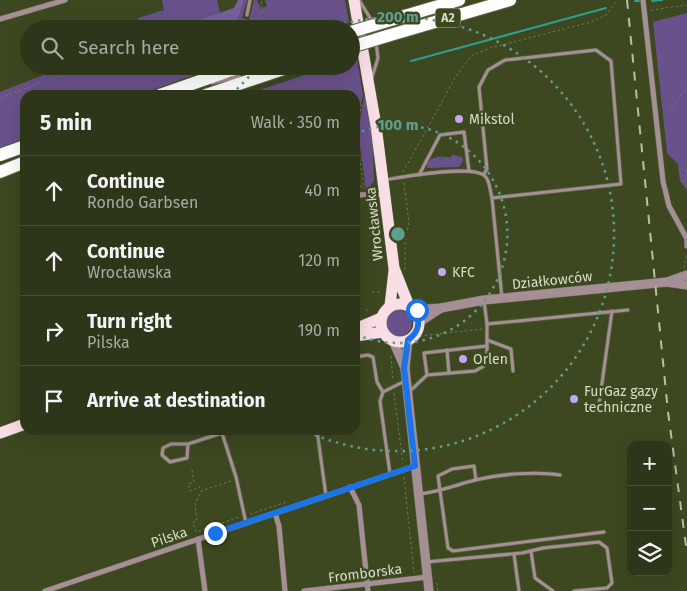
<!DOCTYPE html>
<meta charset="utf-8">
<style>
body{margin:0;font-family:"Fira Sans",sans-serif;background:#3a4126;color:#f1f3f6}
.controls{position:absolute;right:15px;bottom:15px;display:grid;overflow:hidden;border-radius:10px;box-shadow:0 5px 20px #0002}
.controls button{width:45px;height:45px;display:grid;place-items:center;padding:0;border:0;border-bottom:1px solid #495038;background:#2e3619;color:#f1f3f6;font:25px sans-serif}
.stop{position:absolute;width:15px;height:15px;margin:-11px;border:4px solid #1a73e8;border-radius:50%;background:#fff}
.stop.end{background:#1a73e8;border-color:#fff;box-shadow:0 1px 5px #0008}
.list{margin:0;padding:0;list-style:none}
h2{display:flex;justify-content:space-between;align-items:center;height:65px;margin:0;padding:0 20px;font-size:21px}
h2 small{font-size:16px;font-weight:400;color:#a7aba2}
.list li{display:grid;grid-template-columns:32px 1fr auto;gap:15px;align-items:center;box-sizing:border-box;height:70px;padding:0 20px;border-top:1px solid #495038}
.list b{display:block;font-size:19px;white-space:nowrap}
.list p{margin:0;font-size:16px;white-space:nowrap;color:#a7aba2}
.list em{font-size:16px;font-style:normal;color:#a7aba2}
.icon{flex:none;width:28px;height:28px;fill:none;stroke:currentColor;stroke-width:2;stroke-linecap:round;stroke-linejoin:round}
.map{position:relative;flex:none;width:687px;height:591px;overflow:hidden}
.search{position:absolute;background:#2e3619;box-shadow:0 5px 20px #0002;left:20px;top:20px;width:340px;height:55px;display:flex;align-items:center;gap:12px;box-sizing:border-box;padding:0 18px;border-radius:28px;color:#a7aba2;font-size:19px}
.panel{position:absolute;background:#2e3619;box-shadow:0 5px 20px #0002;left:20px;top:90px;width:340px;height:345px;border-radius:15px}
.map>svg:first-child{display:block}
.green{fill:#69528b}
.forest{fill:#795f9e}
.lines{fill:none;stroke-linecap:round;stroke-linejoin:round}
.stream{stroke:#309d8e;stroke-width:2}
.service-casing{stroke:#5b6642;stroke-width:4.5}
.minor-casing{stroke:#5b6642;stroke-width:6}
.tertiary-casing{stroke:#5b6642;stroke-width:10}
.primary-casing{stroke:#5b6642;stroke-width:12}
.motorway-casing{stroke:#5b6642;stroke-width:14}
.path{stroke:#707a59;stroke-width:1;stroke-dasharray:2.5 2.5;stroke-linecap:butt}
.service{stroke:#a58e94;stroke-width:3}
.minor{stroke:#a58e94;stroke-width:5}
.tertiary{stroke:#a58e94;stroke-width:9}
.primary{stroke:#fadee5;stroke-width:11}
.motorway{stroke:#fff;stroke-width:12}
.rail{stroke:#b7c0a6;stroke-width:2;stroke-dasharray:9 9;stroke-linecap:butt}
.motorway-bridge-casing{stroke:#5b6642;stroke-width:14;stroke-linecap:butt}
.motorway-bridge{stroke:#fff;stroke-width:12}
.route{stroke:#1a73e8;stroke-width:6}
.ring{fill:none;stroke:#5e9f92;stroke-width:2.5;stroke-dasharray:2.5 5}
.poi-dot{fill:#c4a7f1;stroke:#3d4821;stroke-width:2}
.labels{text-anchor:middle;stroke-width:5;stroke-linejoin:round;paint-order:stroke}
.shield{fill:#3d4821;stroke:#a7b095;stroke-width:1}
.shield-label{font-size:12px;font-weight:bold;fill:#d5ddc7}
.poi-label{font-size:14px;fill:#d5ddc7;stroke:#3d4821;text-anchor:start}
.street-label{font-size:14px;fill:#d5ddc7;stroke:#3d4821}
.centre{fill:#5e9f92;stroke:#3d4821;stroke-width:2.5}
.ring-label{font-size:15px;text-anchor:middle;font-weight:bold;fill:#5e9f92;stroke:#3d4821;stroke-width:5;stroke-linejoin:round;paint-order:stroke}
</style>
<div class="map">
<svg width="687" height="591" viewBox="0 0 687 591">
<rect width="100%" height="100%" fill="#3d4821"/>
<g class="green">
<path d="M162 0H217L220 13 172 29H141L138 18 164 10Z"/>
<path d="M244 0H247L242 18 249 20 254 0H257L261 9 267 6 265 0H345L349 22 335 29H235Z"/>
<path d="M687 13V190L680 181 678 164 667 153 653 22Z"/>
<path d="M357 59 363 95 355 128V95H245L331 66H344L348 71Z"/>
<path d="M66 66H219L138 95H25V138L0 148V92Z"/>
<path d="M365 93 372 129 374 181 366 191 358 131Z"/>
<path d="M453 155 462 157 463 161 459 167 427 168V164L431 159 441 156 442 162V157H449L450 161V157Z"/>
<circle cx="399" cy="323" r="13"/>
</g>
<path class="forest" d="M238 0H244L235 29H172L234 8Z"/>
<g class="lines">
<g class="stream">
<path d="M635 1H639"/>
<path d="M652 1 662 0"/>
<path d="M411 61 606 8"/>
</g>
<g class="service-casing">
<g id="service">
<path d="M359 0 372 21"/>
<path d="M247 15 250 0"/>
<path d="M233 77 256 66"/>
<path d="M372 77 378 58 376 42"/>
<path d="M212 83 240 77"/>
<path d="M484 174 487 169 479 87 488 70 505 60 596 50 611 61 621 184 492 198"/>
<path d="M419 175 440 135 464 132 469 171"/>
<path d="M384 180C403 177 472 164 485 176 490 181 490 191 492 198L502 298"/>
<path d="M484 301 487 324 628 310"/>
<path d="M487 340 511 349 513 371"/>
<path d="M447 350 449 373"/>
<path d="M355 357 368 355 373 357 377 382 383 392"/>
<path d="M427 375 424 353 487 346"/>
<path d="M409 392 427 375 475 371 484 366 487 358V324"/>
<path d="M598 412 612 311"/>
<path d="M317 430 326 496"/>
<path d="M188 444 187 458 170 462 162 455 163 448 171 444H188L222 433 236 477 246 523"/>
<path d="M390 474 380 401 383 392 405 381"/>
<path d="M476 480 474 466 452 469 438 476 448 548 453 551 604 532"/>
<path d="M419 494C439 492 456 485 475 480 500 474 536 471 560 475"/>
<path d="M531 551 535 578 553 591"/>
<path d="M514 554 519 591"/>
<path d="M426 562 522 553 543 548 599 542 607 548 612 583 607 588 574 591"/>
</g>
</g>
<g class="minor-casing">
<g id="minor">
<path d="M643 0 663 181 669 206 687 239V246"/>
<path d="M0 19 65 0"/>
<path d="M355 195 386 194"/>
<path d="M350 487 359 505 368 591"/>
<path d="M275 513 279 526 285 591"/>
<path d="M198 539 205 591"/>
<path d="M45 591 415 466"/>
<path d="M304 591 428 577"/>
</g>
</g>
<g class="tertiary-casing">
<g id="tertiary">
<path d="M667 282 687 275"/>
<path d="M414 310 441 308 484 300 667 282 687 285"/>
<path d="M418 323 441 308"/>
<path d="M393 341 405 368 429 591"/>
<path d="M405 368 408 340"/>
</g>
</g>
<g class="primary-casing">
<g id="primary">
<path d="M354 0 376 126 394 268 409 306"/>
<circle cx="400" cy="323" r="19"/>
<path d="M390 306 394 271"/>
<path d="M355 329 381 318"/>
<path d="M355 336 383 332"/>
<path d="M0 433 25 424"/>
</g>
</g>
<g class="motorway-casing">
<g id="motorway">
<path d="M384 22 459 0"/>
<path d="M387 36 510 0"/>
<path d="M160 95 243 66"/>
<path d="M206 95 292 66"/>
<path d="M0 155 25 146"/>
<path d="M0 172 25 162"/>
</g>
</g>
<g class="path">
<path d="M651 10 687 5"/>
<path d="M250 18 255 19 263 14 261 0"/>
<path d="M239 29 245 19"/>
<path d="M0 98 86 66"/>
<path d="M362 104 356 131 364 189"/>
<path d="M669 112 687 87"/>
<path d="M687 170 684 182 687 185"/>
<path d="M403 172 456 76 471 56 490 48 591 22 606 15 618 0"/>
<path d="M404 183 409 223 405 240V271"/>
<path d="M355 186 363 187"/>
<path d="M378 219 376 223 381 244"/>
<path d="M684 268 687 253"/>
<path d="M372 292H382"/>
<path d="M366 309 368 314"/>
<path d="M420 336 483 329"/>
<path d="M391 356 393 381"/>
<path d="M394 393 403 463"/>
<path d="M192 470 194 482 188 484 190 491 200 487V490"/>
<path d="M404 477 414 573"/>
<path d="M231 481 201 491 195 504 197 521 193 522 196 532 239 517"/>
<path d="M250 514 286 502"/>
<path d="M437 583 438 591"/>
</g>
<use href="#service" class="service"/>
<use href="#minor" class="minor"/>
<use href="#tertiary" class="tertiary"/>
<use href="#primary" class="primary"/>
<use href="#motorway" class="motorway"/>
<path class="rail" d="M627 0 668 412 687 553"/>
<g class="motorway-bridge-casing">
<g id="motorway-bridge">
<path d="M351 32 384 22"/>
<path d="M351 47 387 36"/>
</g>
</g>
<use href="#motorway-bridge" class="motorway-bridge"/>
</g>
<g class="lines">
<path class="route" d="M215 533 415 466 404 368 408 340C419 332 421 321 414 310H417"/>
</g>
<g class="ring">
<path d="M355 134A109 109 0 1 1 355 334"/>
<path d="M232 95A217 217 0 0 1 260 67M329 28A217 217 0 1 1 306 431"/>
</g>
<g class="poi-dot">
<circle cx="459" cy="119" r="5"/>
<circle cx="442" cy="272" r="5"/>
<circle cx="463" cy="359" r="5"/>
<circle cx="574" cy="399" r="5"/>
</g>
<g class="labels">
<rect class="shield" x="435.5" y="8.5" width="25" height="19" rx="4"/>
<g class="shield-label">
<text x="448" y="22">A2</text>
</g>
<g class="poi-label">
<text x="469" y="124">Mikstol</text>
<text x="452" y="277">KFC</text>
<text x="473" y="364">Orlen</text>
<text x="584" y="396">FurGaz gazy<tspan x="584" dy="16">techniczne</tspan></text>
</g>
<g class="street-label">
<text transform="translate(374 224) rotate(-96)" y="5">Wrocławska</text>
<text transform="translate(552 280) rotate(-6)" y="5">Działkowców</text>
<text transform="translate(169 537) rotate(-19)" y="5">Pilska</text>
<text transform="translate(365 573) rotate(-7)" y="5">Fromborska</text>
</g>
</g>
<circle cx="398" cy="234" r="8" class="centre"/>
<g class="ring-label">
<text x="398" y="22">200 m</text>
<text x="398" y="130">100 m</text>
</g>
</svg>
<div class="controls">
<button>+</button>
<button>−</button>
<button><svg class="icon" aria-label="layers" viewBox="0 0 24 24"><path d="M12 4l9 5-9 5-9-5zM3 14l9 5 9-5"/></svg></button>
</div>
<div class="stop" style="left:417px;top:310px"></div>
<div class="stop end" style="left:215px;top:533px"></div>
<div class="search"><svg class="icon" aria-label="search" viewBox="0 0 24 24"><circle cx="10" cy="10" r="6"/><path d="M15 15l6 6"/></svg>Search here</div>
<section class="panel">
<h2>5 min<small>Walk · 350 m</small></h2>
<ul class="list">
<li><svg class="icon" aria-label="ahead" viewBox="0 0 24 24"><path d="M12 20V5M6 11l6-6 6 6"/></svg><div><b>Continue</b><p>Rondo Garbsen</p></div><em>40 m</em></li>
<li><svg class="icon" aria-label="ahead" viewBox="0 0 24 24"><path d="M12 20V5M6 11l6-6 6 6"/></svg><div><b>Continue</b><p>Wrocławska</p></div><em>120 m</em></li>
<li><svg class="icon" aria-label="right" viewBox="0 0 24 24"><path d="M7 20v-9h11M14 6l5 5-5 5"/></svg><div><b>Turn right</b><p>Pilska</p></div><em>190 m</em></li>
<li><svg class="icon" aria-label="arrive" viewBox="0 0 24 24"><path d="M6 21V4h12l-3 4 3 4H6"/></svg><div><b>Arrive at destination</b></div></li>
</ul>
</section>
</div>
